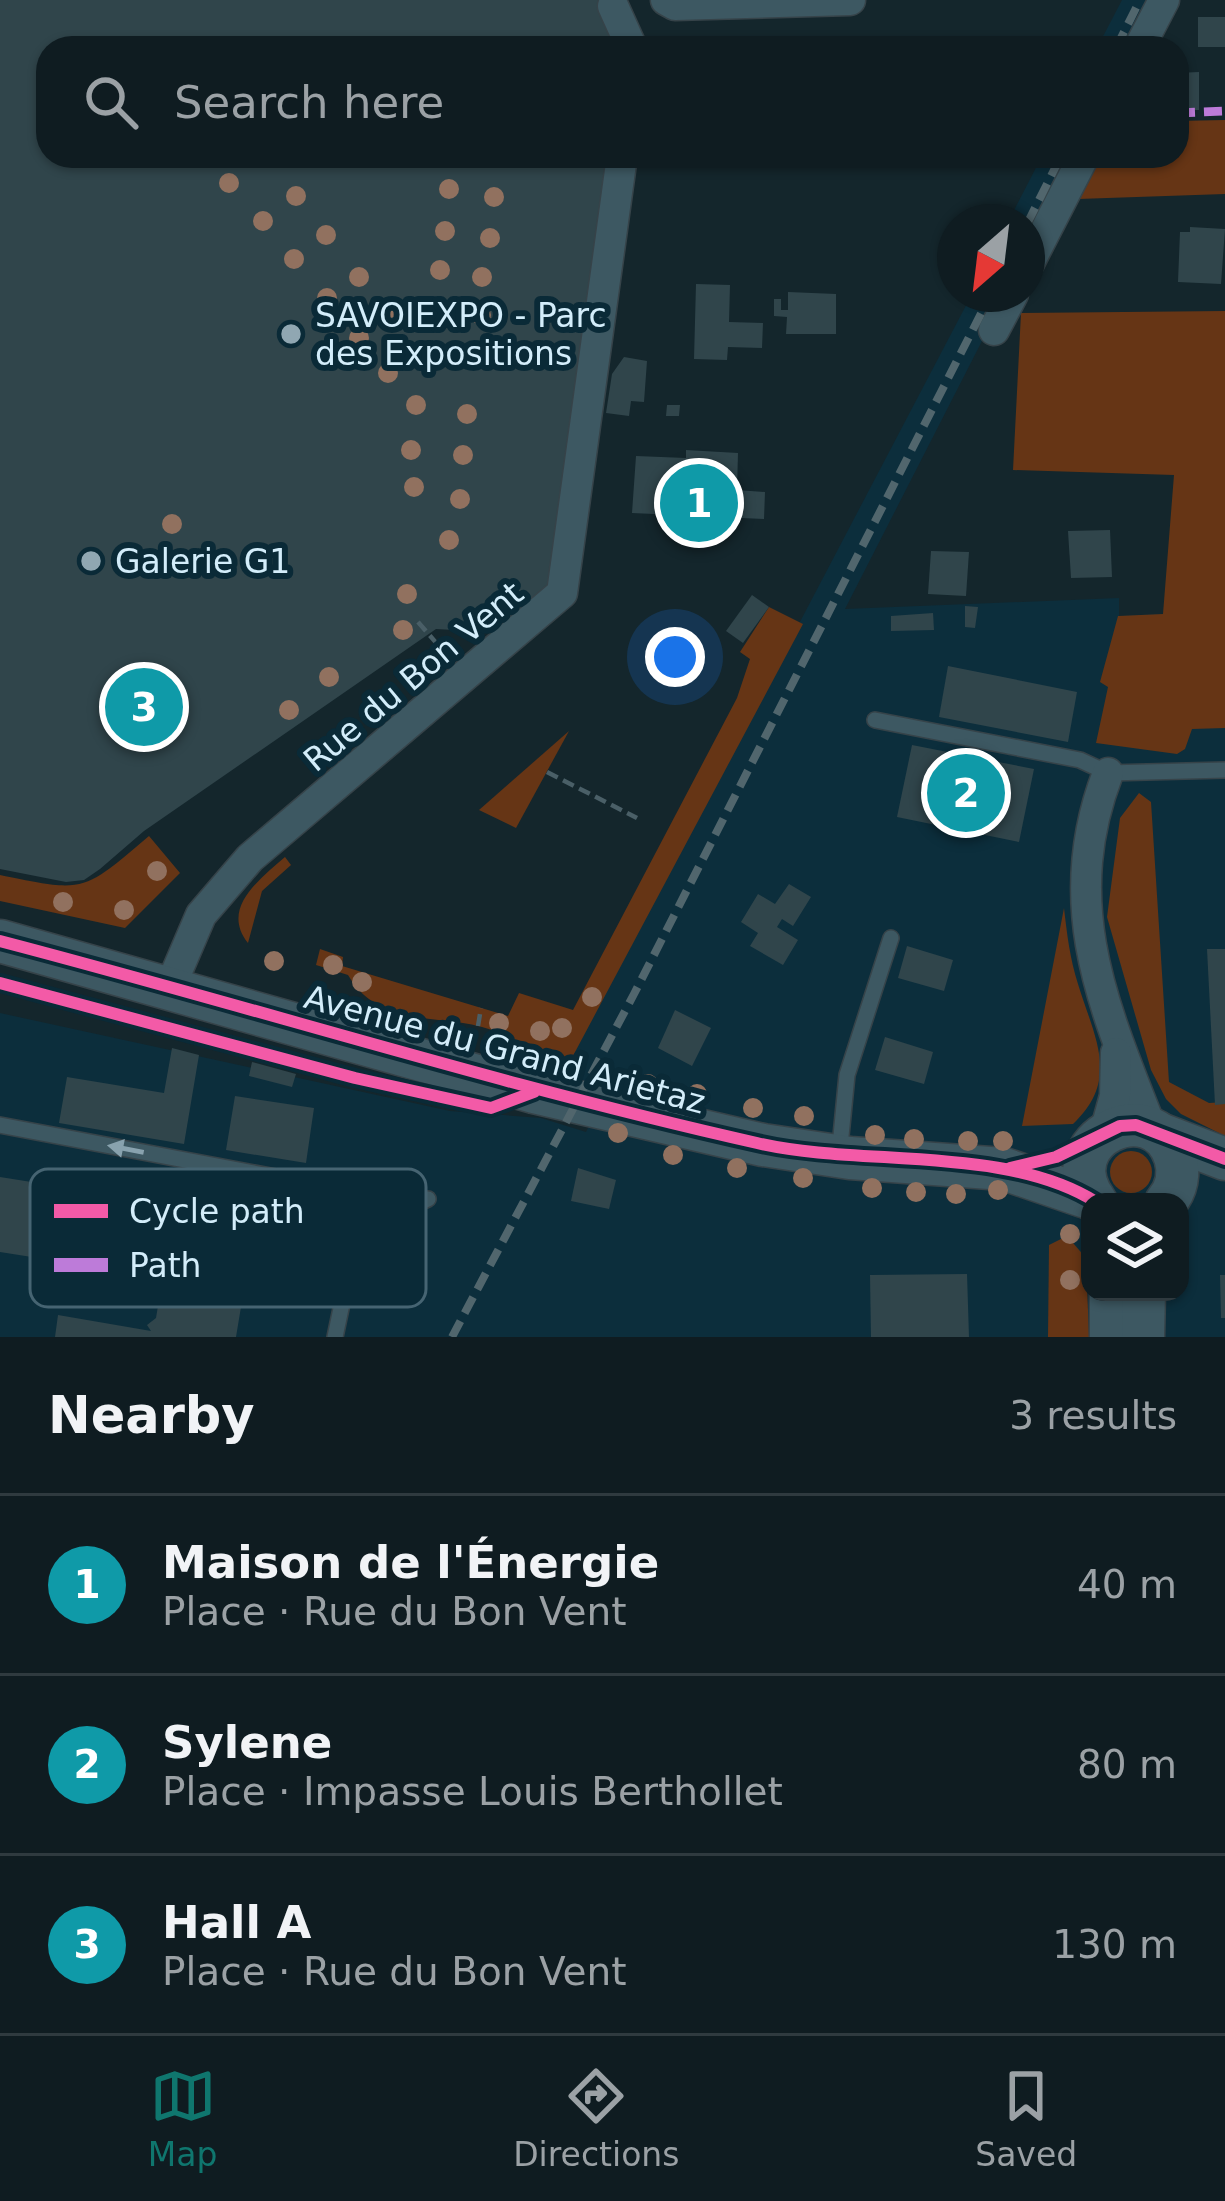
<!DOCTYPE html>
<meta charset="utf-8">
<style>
body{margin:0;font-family:"DejaVu Sans",sans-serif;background:#18252a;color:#f1f3f6}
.controls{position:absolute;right:36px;bottom:36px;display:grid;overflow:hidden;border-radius:24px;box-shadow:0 3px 9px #0004}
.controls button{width:108px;height:108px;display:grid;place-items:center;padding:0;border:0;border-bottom:3px solid #2f3a3f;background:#0f1c21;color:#f1f3f6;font:60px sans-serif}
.compass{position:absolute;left:937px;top:204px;width:108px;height:108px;border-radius:50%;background:#0f1c21;box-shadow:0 3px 9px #0004;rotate:208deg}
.you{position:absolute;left:675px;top:657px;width:42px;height:42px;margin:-30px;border:9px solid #fff;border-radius:50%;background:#1a73e8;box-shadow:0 0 0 18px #1a73e833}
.badge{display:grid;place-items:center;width:78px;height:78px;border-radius:50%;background:#0f766e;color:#fff;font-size:39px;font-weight:700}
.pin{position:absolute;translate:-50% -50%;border:6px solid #fff;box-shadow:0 3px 12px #0006}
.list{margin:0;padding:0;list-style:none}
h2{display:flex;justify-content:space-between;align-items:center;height:156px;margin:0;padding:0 48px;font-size:51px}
h2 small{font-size:39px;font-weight:400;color:#9ba1a5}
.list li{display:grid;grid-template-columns:78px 1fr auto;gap:36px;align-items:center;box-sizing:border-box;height:180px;padding:0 48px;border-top:3px solid #2f3a3f}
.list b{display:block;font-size:45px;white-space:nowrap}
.list p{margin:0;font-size:39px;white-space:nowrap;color:#9ba1a5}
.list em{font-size:39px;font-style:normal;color:#9ba1a5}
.icon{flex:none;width:66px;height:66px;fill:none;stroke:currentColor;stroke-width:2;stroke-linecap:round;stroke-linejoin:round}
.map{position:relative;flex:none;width:1225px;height:1337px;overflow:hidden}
.search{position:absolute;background:#0f1c21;box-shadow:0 3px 9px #0004;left:36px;right:36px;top:36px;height:132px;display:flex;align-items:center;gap:30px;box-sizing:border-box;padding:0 42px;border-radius:36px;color:#9ba1a5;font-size:45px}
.sheet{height:696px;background:#0f1c21}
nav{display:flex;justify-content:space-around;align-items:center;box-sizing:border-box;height:168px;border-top:3px solid #2f3a3f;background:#0f1c21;font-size:33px;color:#9ba1a5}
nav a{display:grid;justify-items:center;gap:6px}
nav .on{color:#0f766e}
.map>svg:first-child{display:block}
.built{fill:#0c2e3c;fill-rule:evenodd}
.green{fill:#663515}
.building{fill:#30454b}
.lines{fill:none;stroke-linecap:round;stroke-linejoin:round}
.service-casing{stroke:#364349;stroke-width:18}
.minor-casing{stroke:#364349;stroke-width:33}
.secondary-casing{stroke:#364349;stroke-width:45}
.path{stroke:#4a5f67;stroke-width:4.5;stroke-dasharray:12 6;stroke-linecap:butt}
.service{stroke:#3d5862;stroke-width:15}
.minor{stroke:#3d5862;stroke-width:30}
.secondary{stroke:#3d5862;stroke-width:42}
.rail{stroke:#51666d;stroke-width:8;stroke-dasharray:18 9;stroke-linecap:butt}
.quiet{stroke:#bd7bd9;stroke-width:9;stroke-dasharray:18 9;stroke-linecap:butt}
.cycleway-casing{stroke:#0a2a37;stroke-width:20}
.cycleway{stroke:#f35aa7;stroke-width:12}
.tree{fill:#91715f}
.oneway{fill:#88a2ae}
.poi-dot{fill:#90a7b2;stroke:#0a2a37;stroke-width:4.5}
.labels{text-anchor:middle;stroke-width:12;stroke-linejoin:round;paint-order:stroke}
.poi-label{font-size:33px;fill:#d3edfa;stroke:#0a2a37;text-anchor:start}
.street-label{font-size:33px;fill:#d3edfa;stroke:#0a2a37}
.key{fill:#0a2a37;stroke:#466472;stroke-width:3}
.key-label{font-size:33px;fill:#d3edfa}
</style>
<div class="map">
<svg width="1225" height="1337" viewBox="0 0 1225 1337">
<rect width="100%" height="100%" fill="#14262c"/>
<g class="built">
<path d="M1122 0H1156L1131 48H1097Z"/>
<path d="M1042 156H1076L1027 252V222H1008Z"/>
<path d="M972 294H1006L845 609 1119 598V616L1225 611V1337H0V1013L450 1111 541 1118 586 1132 605 1094 559 1081ZM1090 1202H1180V1292H1090Z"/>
</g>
<g class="green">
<path d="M1225 120V194L1078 199 1099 156H1177V121Z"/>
<path d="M1225 311V728L1192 729 1185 749 1177 754 1096 743 1108 687 1100 682 1118 616 1163 614 1174 475 1013 470 1021 313Z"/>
<path d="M769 607 803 624 566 1069C536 1061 521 1041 492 1030 442 1012 381 1031 348 975L316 965 320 949 343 957 342 966 508 1016 519 993 573 1010 737 698 750 659 740 652Z"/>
<path d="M569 731 516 828 479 810Z"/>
<path d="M1139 793 1151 802 1169 1082 1209 1103 1225 1102V1136L1181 1114 1166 1099 1151 1070 1107 917 1120 818Z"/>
<path d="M149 836 180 873 125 928 0 901V875C86 893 83 892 149 836Z"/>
<path d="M285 857 291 865 262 891 248 943C220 908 260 879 285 857Z"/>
<path d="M1064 908C1067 934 1070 959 1078 984 1094 1037 1121 1079 1073 1124L1022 1126Z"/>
<circle cx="1131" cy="1172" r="21"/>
<path d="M1067 1236 1086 1258 1089 1337H1048L1049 1245Z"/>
</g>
<g class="building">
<path d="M0 0H622L617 48H48V156H606L549 588 537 608 491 632 436 629 144 831 100 869 84 880 66 882 0 869Z"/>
<rect x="1198" y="17" width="27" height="30"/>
<path d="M1199 72V110H1177V73Z"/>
<path d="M1190 227 1225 229 1221 284 1178 282 1180 232H1190Z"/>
<path d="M696 284 730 285 729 322 763 323 762 348 728 347 727 360 694 359Z"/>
<path d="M788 292 836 294V334H786L787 317 774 316V299H781V310H788Z"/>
<path d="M624 357 647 361 644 402 631 401 629 416 606 413 612 374Z"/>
<path d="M667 405H680L679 416H666Z"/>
<path d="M686 450 738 453 737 490 765 492 764 519 632 513 636 456 686 458Z"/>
<path d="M1110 530 1112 577 1071 578 1068 531Z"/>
<path d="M931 551 969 552 966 596 928 594Z"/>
<path d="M752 595 769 607 743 643 726 631Z"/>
<path d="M965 606 978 607 975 628 965 627Z"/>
<path d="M933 613 934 630 891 631V616Z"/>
<path d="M948 666 1077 692 1068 742 939 717Z"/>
<path d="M912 745 1034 769 1019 842 897 817Z"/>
<path d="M789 884 811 897 793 926 782 919 777 927 798 940 783 965 750 946 758 933 741 922 758 894 775 904Z"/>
<path d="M907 946 953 960 944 991 898 978Z"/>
<path d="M1207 949H1225V1104L1215 1105Z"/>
<path d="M675 1010 711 1028 692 1066 658 1048Z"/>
<path d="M885 1037 933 1052 924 1084 875 1070Z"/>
<path d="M172 1048 199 1055 184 1144 59 1123 67 1077 164 1093Z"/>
<path d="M252 1062 296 1074 292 1087 249 1076Z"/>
<path d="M235 1096 314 1108 306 1163 226 1150Z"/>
<path d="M578 1168 616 1180 609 1209 571 1201Z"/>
<path d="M0 1177 88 1191 76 1264 0 1252Z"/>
<path d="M168 1184 259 1199 236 1337H55L58 1315 151 1331 147 1325 156 1318 159 1300 150 1299Z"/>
<path d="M967 1274 969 1337H871L870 1275Z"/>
<path d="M1220 1275H1225V1318H1221Z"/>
</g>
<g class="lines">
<g class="service-casing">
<g id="service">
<path d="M875 720 1080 760 1108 773 1225 770"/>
<path d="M0 1125 365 1194 419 1203 428 1199"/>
<path d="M839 1156 847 1075 891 938"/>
<path d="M335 1337 365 1194"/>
</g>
</g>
<g class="minor-casing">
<g id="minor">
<path d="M666 0 675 5 850 0"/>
<path d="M613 6 632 48"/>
<path d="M1139 48 1164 0"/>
<path d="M1027 267 1084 156"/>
<path d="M994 330 1013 294"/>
<path d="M1108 773C1057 905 1104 1007 1152 1130"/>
<path d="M171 985 201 915 250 858 562 593 622 156"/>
<path d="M1105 1132 1115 1096 1116 1053"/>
</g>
</g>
<g class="secondary-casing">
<g id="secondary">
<path d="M0 941 534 1092 763 1145 850 1158 1004 1169 1092 1199"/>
<path d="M1160 1134 1225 1159"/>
<path d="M1096 1202C1050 1139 1153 1091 1175 1157 1180 1173 1177 1189 1166 1202"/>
<path d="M1111 1292V1337"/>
<path d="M1143 1337 1144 1292"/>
</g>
</g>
<g class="path">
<path d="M418 622 438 645"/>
<path d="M547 772 637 818"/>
<path d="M478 1026 481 1008"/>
</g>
<use href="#service" class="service"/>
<use href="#minor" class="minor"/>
<use href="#secondary" class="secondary"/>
<g class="rail">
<path d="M1116 48 1140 0"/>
<path d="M1027 224 1061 156"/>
<path d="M452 1337 634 994 991 294"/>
</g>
<path class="quiet" d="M1177 113 1225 111"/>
<g class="cycleway-casing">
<g id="cycleway">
<path d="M0 941C253 1007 502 1086 757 1143 860 1167 1006 1145 1096 1202"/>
<path d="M0 983 355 1078 491 1108 534 1092"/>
<path d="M1010 1168 1056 1157 1120 1126 1136 1125 1225 1159"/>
</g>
</g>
<use href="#cycleway" class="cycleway"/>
</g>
<g class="tree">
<circle cx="229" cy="183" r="10"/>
<circle cx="449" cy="189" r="10"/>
<circle cx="296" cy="196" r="10"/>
<circle cx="494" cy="197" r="10"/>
<circle cx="263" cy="221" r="10"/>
<circle cx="445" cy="231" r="10"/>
<circle cx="326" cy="235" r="10"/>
<circle cx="490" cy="238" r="10"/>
<circle cx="294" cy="259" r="10"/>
<circle cx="440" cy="270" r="10"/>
<circle cx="359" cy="277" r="10"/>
<circle cx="482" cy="277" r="10"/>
<circle cx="327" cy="298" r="10"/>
<circle cx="390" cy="308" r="10"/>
<circle cx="441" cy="309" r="10"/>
<circle cx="481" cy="315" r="10"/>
<circle cx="359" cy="338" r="10"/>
<circle cx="477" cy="352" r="10"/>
<circle cx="455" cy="358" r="10"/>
<circle cx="388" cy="373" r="10"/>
<circle cx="416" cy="405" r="10"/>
<circle cx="467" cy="414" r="10"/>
<circle cx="411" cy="450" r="10"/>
<circle cx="463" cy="455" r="10"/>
<circle cx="414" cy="487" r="10"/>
<circle cx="460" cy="499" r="10"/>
<circle cx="172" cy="524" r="10"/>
<circle cx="449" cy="540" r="10"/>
<circle cx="407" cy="594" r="10"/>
<circle cx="403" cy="630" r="10"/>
<circle cx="329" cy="677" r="10"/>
<circle cx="289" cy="710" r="10"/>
<circle cx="157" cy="871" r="10"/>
<circle cx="63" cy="902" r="10"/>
<circle cx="124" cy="910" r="10"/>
<circle cx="274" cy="961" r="10"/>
<circle cx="333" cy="965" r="10"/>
<circle cx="362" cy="982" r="10"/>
<circle cx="592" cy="997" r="10"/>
<circle cx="499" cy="1023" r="10"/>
<circle cx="562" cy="1028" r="10"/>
<circle cx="540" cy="1031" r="10"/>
<circle cx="648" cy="1084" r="10"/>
<circle cx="697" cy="1094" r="10"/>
<circle cx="753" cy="1108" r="10"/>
<circle cx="804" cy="1116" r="10"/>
<circle cx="618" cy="1133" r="10"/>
<circle cx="875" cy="1135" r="10"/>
<circle cx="914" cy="1139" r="10"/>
<circle cx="968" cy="1141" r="10"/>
<circle cx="1003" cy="1141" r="10"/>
<circle cx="673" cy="1155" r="10"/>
<circle cx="737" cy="1168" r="10"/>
<circle cx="803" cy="1178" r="10"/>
<circle cx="872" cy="1188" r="10"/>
<circle cx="998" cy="1190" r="10"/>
<circle cx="916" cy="1192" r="10"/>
<circle cx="956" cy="1194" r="10"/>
<circle cx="1070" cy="1234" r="10"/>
<circle cx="1070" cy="1280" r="10"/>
</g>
<defs><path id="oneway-solid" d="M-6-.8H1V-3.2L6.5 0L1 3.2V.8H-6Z" transform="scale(3)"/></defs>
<use class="oneway" href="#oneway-solid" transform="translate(126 1149) rotate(-169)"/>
<g class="poi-dot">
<circle cx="291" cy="334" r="12"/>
<circle cx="91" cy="561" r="12"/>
</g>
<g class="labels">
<g class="poi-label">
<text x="315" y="327">SAVOIEXPO - Parc<tspan x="315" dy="38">des Expositions</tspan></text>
<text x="115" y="573">Galerie G1</text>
</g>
<g class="street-label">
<text transform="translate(413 676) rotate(-40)" y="12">Rue du Bon Vent</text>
<text transform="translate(505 1049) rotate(15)" y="12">Avenue du Grand Arietaz</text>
</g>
</g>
<rect x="30" y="1169" width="396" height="138" rx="18" class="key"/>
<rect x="54" y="1204" width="54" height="14" fill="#f35aa7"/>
<rect x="54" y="1258" width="54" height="14" fill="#bd7bd9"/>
<g class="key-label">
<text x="129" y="1223">Cycle path</text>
<text x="129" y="1277">Path</text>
</g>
</svg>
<div class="controls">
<button><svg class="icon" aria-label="layers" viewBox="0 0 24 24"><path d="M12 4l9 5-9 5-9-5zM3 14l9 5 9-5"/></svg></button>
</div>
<svg class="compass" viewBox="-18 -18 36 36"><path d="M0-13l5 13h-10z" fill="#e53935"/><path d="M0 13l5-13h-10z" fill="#9ba1a5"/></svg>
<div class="you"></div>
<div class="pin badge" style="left:699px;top:503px;background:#0f9aa8">1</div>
<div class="pin badge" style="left:966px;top:793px;background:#0f9aa8">2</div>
<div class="pin badge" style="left:144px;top:707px;background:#0f9aa8">3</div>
<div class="search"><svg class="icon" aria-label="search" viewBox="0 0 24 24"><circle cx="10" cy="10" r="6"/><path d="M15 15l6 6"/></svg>Search here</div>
</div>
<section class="sheet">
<h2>Nearby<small>3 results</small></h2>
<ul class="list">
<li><span class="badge" style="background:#0f9aa8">1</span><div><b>Maison de l'Énergie</b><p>Place · Rue du Bon Vent</p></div><em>40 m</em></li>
<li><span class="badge" style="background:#0f9aa8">2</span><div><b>Sylene</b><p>Place · Impasse Louis Berthollet</p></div><em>80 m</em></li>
<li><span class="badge" style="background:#0f9aa8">3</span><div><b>Hall A</b><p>Place · Rue du Bon Vent</p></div><em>130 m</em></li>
</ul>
</section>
<nav>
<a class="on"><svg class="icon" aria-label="map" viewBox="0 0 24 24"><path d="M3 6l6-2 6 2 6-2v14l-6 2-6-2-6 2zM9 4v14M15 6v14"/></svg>Map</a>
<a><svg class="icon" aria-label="directions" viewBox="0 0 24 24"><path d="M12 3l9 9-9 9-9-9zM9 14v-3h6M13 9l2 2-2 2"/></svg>Directions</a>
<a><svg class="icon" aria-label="saved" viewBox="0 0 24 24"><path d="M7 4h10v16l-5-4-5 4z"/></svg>Saved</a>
</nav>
